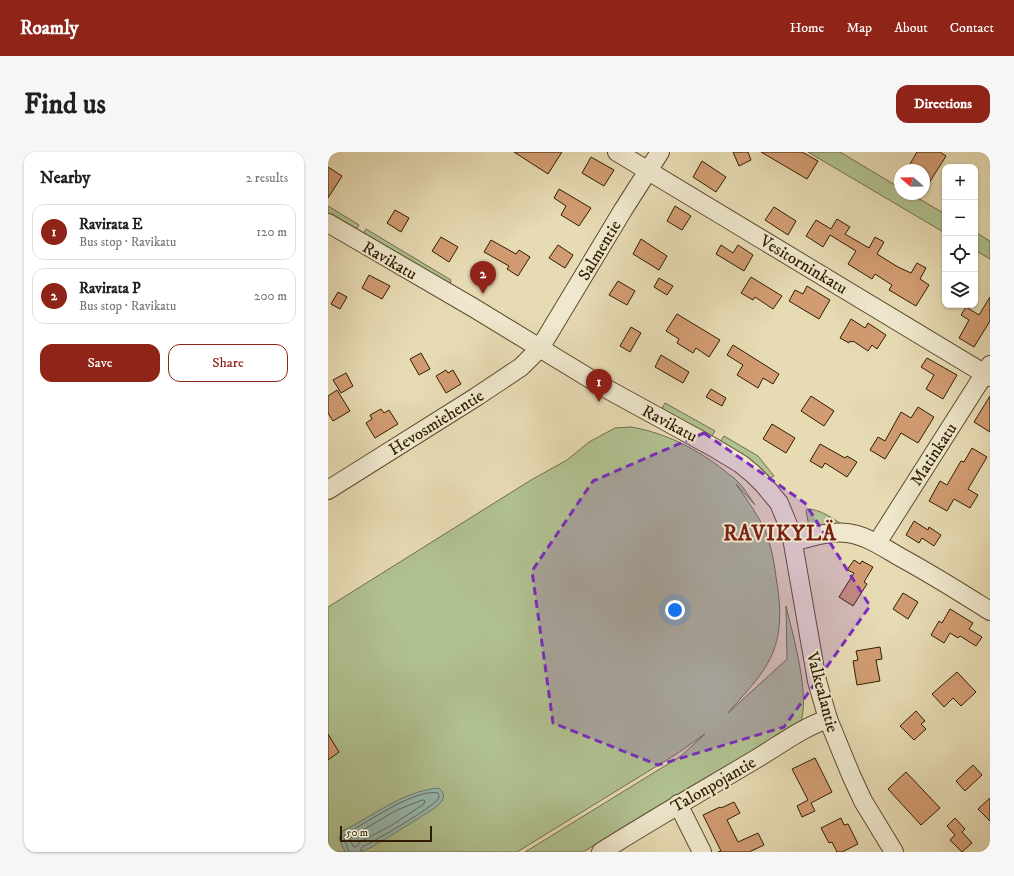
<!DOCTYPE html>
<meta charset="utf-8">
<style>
body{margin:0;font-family:"IM FELL DW Pica",serif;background:#f6f6f6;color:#202124}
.controls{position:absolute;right:12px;top:12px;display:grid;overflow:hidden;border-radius:8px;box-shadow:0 1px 3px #0004}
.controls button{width:36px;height:36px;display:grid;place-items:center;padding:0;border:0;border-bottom:1px solid #e0e0e0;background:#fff;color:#202124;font:20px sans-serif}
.compass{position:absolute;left:566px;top:12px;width:36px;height:36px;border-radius:50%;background:#fff;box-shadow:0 1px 3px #0004;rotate:290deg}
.scale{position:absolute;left:12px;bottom:10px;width:92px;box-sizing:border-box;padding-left:4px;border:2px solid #301d01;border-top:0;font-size:11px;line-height:14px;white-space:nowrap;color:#301d01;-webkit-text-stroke:3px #efe8ce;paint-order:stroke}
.you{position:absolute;left:347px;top:458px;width:14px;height:14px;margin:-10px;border:3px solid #fff;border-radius:50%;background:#1a73e8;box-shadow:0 0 0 6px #1a73e833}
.badge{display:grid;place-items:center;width:26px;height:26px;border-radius:50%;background:#8f2418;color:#fff;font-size:13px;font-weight:700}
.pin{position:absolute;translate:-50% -33px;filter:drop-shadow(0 1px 2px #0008)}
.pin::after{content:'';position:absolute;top:21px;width:14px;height:12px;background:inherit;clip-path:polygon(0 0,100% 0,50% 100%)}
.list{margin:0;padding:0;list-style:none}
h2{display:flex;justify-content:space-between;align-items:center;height:52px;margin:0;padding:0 16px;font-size:17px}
h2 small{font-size:13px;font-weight:400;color:#757577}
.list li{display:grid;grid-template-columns:26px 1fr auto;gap:12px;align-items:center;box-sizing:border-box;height:56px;margin:0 8px 8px;padding:0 8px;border:1px solid #e0e0e0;border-radius:12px}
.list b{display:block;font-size:15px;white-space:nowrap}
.list p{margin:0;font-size:13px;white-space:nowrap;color:#757577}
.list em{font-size:13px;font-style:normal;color:#757577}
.actions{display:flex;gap:8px;padding:12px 16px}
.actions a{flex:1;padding:9px 0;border:1px solid #8f2418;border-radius:12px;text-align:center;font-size:14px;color:#8f2418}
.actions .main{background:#8f2418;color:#fff}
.icon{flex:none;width:22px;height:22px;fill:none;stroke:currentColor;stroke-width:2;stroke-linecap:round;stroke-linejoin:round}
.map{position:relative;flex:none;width:662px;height:700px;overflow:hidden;border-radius:12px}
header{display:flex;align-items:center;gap:24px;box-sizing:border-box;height:56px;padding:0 20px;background:#8f2418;color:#fff}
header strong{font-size:19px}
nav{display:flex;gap:22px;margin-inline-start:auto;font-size:14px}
.intro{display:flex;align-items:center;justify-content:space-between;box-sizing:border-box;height:96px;padding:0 24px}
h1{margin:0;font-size:28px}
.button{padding:10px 18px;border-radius:12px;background:#8f2418;color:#fff;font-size:14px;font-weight:700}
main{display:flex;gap:24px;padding:0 24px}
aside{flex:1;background:#fff;border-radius:12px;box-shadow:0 1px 3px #0004}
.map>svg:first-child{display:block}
.green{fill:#b1c191;stroke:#706f49}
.water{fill:#97bab2;stroke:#6e7b6b}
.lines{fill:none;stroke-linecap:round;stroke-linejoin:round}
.shore{stroke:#646c5a;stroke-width:1}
.building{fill:#d29c72;stroke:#301d01}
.minor-casing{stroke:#5e4c2e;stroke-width:20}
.minor{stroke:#efe8ce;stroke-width:18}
.marked{fill:#7b2cbf;fill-opacity:0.2;stroke:#7b2cbf;stroke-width:3;stroke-dasharray:8 5;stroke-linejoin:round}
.labels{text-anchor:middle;stroke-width:4;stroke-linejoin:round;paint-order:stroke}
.street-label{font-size:17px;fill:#301d01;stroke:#efe8ce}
.district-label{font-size:21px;font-weight:bold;letter-spacing:1px;fill:#7a1f14;stroke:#efe8ce}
</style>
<header>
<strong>Roamly</strong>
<nav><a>Home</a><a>Map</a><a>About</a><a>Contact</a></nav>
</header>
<div class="intro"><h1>Find us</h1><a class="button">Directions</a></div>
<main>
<aside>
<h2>Nearby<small>2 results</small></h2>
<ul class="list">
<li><span class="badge">1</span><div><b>Ravirata E</b><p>Bus stop · Ravikatu</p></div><em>120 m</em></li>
<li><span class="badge">2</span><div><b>Ravirata P</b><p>Bus stop · Ravikatu</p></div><em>200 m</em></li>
</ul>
<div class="actions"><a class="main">Save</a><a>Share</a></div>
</aside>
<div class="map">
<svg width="662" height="700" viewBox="0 0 662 700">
<rect width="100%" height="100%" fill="#e7dbb4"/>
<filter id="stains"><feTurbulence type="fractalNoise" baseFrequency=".005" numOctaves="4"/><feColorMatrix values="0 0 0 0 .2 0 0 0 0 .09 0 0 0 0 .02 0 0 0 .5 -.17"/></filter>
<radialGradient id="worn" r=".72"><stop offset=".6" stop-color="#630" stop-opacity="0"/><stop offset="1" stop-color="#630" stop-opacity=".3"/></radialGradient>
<g class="green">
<path d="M480 0H512L572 36V42H583L617 62V81Z"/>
<path d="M0 54 31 73 28 78 0 62Z"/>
<path d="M38 77 123 128 122 132 35 82Z"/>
<path d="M647 80 662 89V107L647 98Z"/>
<path d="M337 251 387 279 383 285 333 258Z"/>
<path d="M303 275C338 281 369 297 397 319 401 323 407 326 411 331 417 337 422 346 427 353L408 332C418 347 429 361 437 378 443 393 446 409 448 425 453 454 455 482 441 509 431 528 414 544 400 561L459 507 458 454C465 484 483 545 472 572L255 700H197L353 604 377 582 350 601 189 700H0V455L203 328 239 308 261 290 287 276Z"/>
<path d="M396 284 430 304 446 324 442 326 421 306 392 290Z"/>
<path d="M479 357C492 357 504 366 515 373L482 379 478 359Z"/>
</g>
<path class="water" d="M110 636C115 638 117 644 114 649 109 656 98 661 91 666 75 676 59 686 42 696L32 700H17L11 686 14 679C46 664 73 640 110 636Z"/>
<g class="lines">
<g class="shore">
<path d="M95 648 97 649 96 652 64 673 32 690 28 695 25 694 22 687 23 685 69 658Z"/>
<path d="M21 700 16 686 17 682C39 671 87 636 110 641 111 644 112 644 110 647 104 656 47 689 34 695L32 700"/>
</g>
</g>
<g class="building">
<path d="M186 0H234L220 22Z"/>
<path d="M405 0H420L423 8 411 14Z"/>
<path d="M433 0H474L490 9 479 27Z"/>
<path d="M589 0H612L618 4 596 39V18H588L581 14Z"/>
<path d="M263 5 286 18 276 34 254 21Z"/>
<path d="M374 9 398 25 388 40 365 25Z"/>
<path d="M0 15 14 24 0 46Z"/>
<path d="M231 37 263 56 251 74 233 63 238 54 226 46Z"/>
<path d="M347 54 363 64 354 78 339 69Z"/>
<path d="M446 55 468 69 460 83 437 68Z"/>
<path d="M67 58 81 66 73 80 59 71Z"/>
<path d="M509 67 522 75 517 82 541 96 547 85 556 90 549 102 570 115 583 121 589 111 598 116 592 127 601 133 588 154 561 138 564 133 547 122 544 127 520 112 528 99 502 83 495 95 478 84 488 68 503 77Z"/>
<path d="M113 85 130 95 121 110 104 99Z"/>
<path d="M313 87 339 104 331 118 305 102Z"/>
<path d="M163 88 188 102 191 98 202 105 190 124 179 117 181 114 156 100Z"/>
<path d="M230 93 245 103 237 116 221 106Z"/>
<path d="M393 93 405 101 410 93 425 103 416 119 388 102Z"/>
<path d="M41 123 62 134 54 147 34 136Z"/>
<path d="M423 125 454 144 445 157 427 145 425 148 413 141Z"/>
<path d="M331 126 345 134 339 143 326 135Z"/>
<path d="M290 129 307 139 299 153 281 143Z"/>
<path d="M479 134 502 148 491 167 461 149 467 138 475 142Z"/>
<path d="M10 140 19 145 12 157 3 152Z"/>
<path d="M662 145V169L646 195 631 186 641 168 633 163 638 155 651 163Z"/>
<path d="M349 162 392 188 381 205 368 196 365 201 349 191 351 187 338 179Z"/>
<path d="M523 167 537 176 540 171 558 183 549 197 544 193 540 199 525 189 524 190 522 189 521 191 512 186Z"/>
<path d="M303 175 313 181 302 200 292 194Z"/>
<path d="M405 193 451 222 445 232 435 226 430 236 409 223 415 213 399 203Z"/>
<path d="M93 201 102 217 91 223 82 207Z"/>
<path d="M333 203 361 220 355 231 327 215Z"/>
<path d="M599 206 629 223 615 247 598 237 606 223 593 215Z"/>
<path d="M118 218 120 221 125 218 133 232 118 241 108 224Z"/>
<path d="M18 221 25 234 13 241 5 228Z"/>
<path d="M383 237 398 246 394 254 378 245Z"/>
<path d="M9 238 22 259 5 269 0 261V244Z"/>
<path d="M483 244 506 259 496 274 473 259Z"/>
<path d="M662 244V280L646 270Z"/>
<path d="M590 255 606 265 590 291 573 281 557 307 542 298 550 285 557 289 573 260 583 266Z"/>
<path d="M53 257 56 261 61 258 70 272 47 286 38 271 44 267 42 263Z"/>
<path d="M444 272 467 286 458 301 435 287Z"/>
<path d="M492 292 517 306 519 304 529 310 519 325 497 311 494 316 482 309Z"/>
<path d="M644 296 659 305 640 337 650 343 642 356 626 347 619 359 601 349 612 329 619 333 633 309 636 310Z"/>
<path d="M586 369 600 378 601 375 613 383 606 394 594 386 591 391 578 383Z"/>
<path d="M526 408 532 412 534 409 545 415 536 430 539 432 525 454 511 445 526 421 519 418Z"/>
<path d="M575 441 590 450 580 467 565 457Z"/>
<path d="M622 457 645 471 641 477 654 485 648 494 632 484 630 486 622 481 616 491 603 483 611 469 614 471Z"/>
<path d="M552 495 554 507 548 508 552 529 529 533 525 509 530 508 528 499Z"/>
<path d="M629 520 648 540 633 554 625 546 616 555 604 542Z"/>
<path d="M588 559 597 569 593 572 598 577 586 588 572 574Z"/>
<path d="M0 582 11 600 0 608Z"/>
<path d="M487 606 504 640 483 651 487 659 474 665 469 654 480 648 464 617Z"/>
<path d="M645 613 654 623 637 639 628 629Z"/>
<path d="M578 620 612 656 593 673 560 637Z"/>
<path d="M662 646V669L650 657Z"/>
<path d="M406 650 412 661 399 668 410 690 430 681 436 693 421 700H390L393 699 375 663 392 655 393 656Z"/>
<path d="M513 666 516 673 520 672 530 692 514 700H509L504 690 501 691 493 676Z"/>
<path d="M627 666 637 677 634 680 644 691 634 700 622 688 627 683 619 674Z"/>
</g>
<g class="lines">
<g class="minor-casing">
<g id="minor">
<path d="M289 0 662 225"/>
<path d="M0 71 146 156 279 237 383 294 413 312 425 322 436 333 451 351 463 380 489 529 500 567 523 623 535 649 566 700"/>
<path d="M0 338 148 245 193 215 212 196 295 58 332 0"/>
<path d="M465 390C482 385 501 379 519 381 538 383 556 396 572 405 603 422 632 440 662 459"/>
<path d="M549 391 662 213"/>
<path d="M350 652 374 700"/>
<path d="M273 700C324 668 376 638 428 607 452 593 473 576 500 567"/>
</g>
</g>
<use href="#minor" class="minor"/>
</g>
<path class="marked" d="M376 281 477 351 542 454 456 575 330 613 225 571 204 419 265 329Z"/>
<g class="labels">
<g class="street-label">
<text transform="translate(271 98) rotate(-59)" y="6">Salmentie</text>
<text transform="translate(62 108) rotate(30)" y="6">Ravikatu</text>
<text transform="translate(476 112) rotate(31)" y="6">Vesitorninkatu</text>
<text transform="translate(108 270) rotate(-32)" y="6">Hevosmiehentie</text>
<text transform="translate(342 271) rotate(28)" y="6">Ravikatu</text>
<text transform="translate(605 302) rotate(-57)" y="6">Matinkatu</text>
<text transform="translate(495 540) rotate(75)" y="6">Valkealantie</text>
<text transform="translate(385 632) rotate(-30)" y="6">Talonpojantie</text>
</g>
<g class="district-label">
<text x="452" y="388">RAVIKYLÄ</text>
</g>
</g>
<rect width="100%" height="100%" filter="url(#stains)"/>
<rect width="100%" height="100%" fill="url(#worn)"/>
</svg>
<div class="controls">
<button>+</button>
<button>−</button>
<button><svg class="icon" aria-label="locate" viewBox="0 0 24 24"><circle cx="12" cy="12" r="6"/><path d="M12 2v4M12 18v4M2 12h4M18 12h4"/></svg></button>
<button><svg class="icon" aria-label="layers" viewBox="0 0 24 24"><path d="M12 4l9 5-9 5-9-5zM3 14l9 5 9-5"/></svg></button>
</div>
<svg class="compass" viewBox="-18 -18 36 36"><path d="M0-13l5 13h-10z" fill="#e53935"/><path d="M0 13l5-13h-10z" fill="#757577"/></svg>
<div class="scale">50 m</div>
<div class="you"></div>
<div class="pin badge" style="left:271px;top:250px">1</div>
<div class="pin badge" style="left:155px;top:142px">2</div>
</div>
</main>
